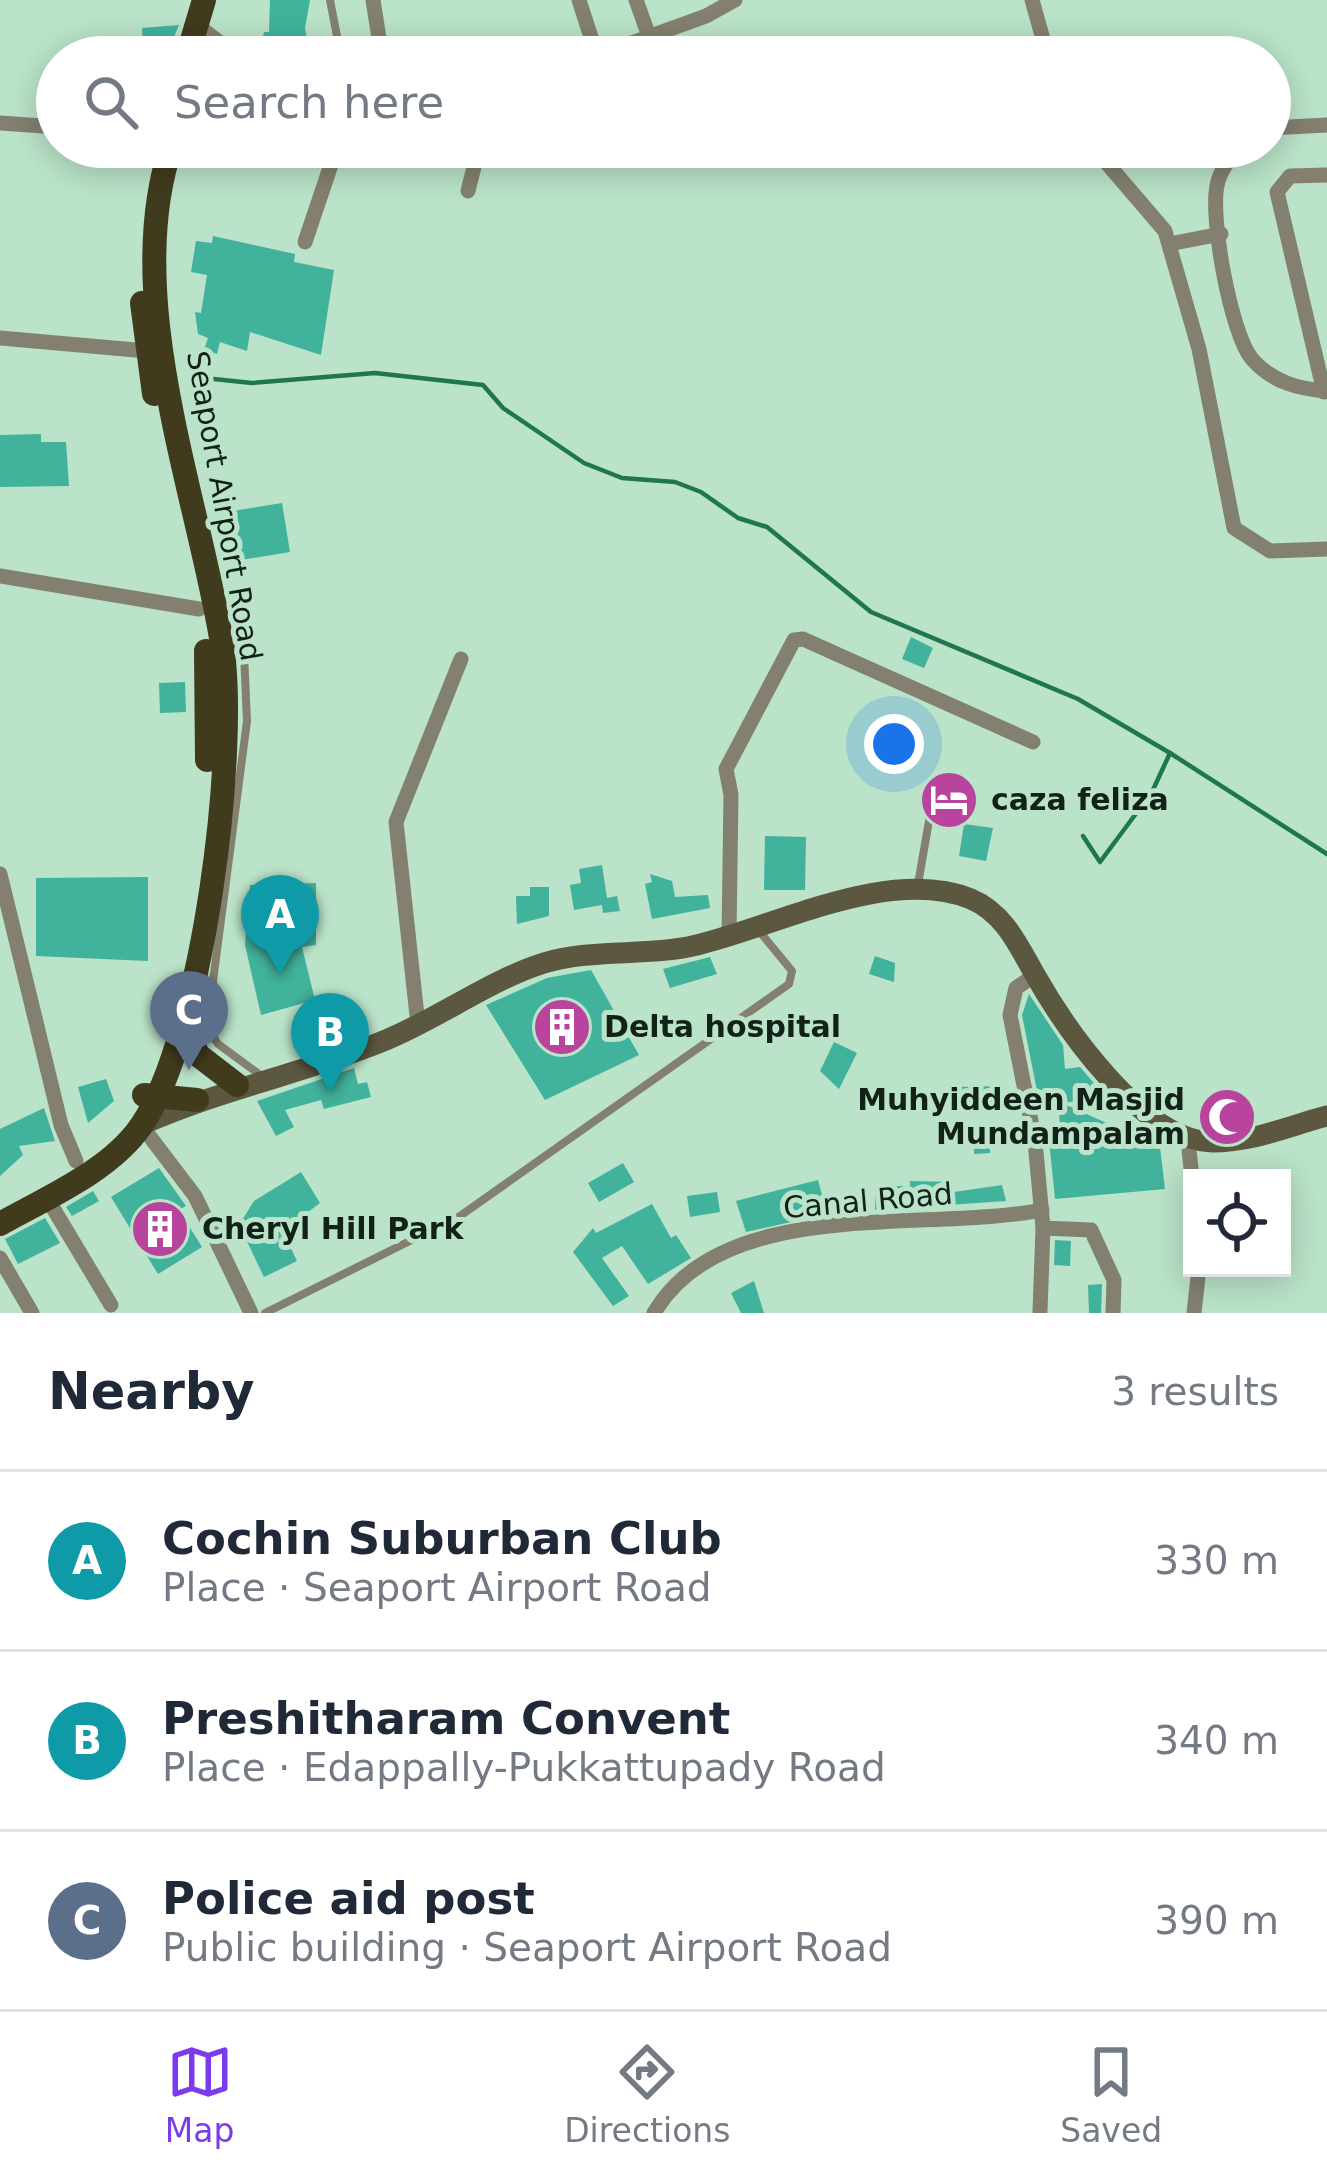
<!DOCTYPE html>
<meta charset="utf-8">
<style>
body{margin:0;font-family:"DejaVu Sans",sans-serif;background:#f2f2f3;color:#1f2937}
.controls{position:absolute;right:36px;bottom:36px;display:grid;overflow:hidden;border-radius:0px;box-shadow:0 6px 30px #0003}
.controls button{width:108px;height:108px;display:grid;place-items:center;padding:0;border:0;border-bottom:3px solid #e0e1e3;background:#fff;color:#1f2937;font:60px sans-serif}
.you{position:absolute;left:894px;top:744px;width:42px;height:42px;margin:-30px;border:9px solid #fff;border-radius:50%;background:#1a73e8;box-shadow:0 0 0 18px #1a73e833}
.badge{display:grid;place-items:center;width:78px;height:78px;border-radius:50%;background:#7c3aed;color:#fff;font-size:39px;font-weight:700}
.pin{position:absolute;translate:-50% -99px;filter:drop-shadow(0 3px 6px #0008)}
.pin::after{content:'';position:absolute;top:63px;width:42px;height:36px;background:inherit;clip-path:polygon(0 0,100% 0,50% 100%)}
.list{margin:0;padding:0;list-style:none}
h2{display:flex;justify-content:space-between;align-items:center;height:156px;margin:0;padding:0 48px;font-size:51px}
h2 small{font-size:39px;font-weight:400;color:#747a83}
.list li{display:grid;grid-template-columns:78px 1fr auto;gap:36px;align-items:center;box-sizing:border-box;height:180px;padding:0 48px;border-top:3px solid #e0e1e3}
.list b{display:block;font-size:45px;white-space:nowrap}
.list p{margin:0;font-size:39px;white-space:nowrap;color:#747a83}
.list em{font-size:39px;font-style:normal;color:#747a83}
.icon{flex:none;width:66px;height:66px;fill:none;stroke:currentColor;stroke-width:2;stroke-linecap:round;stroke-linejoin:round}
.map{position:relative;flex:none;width:1327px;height:1313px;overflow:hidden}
.search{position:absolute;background:#fff;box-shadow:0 6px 30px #0003;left:36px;right:36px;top:36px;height:132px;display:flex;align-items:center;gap:30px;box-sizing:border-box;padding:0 42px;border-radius:66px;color:#747a83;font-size:45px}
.sheet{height:696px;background:#fff}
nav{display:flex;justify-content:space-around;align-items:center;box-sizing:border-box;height:168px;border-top:3px solid #e0e1e3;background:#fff;font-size:33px;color:#747a83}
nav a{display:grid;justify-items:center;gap:6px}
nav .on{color:#7c3aed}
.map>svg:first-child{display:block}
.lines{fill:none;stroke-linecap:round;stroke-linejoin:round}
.stream{stroke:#1f774e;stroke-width:4.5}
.building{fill:#41b29c}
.path{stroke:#759380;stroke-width:3;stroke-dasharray:9 6;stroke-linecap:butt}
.lane{stroke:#84806f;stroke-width:8}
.street{stroke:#84806f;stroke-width:15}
.secondary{stroke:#5c573f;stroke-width:21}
.primary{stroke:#413b1d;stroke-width:24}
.labels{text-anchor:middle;stroke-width:10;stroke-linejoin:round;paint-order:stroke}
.street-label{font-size:30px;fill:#132219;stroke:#bae3c9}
.poi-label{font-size:30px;font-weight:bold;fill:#132219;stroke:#bae3c9;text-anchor:start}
</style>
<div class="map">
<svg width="1327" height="1313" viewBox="0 0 1327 1313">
<rect width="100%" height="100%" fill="#bae3c9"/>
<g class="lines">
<g class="stream">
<path d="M204 378 252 383 375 373 483 385 503 408 584 463 622 478 675 482 701 492 738 518 767 527 871 612 1078 699 1170 753 1152 792 1100 862 1083 836"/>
<path d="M1170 753 1327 854"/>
</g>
</g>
<g class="building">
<path d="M270 0H310L305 28 310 57H259L264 32H269Z"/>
<path d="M179 25 172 42 143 45 142 28Z"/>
<path d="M213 236 295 254 294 262 334 270 321 355 250 332 247 351 220 342 217 354 204 350 208 338 198 334 195 312 201 313 207 275 191 272 196 241 212 243Z"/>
<path d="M41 434V442H66L69 486 0 487V435Z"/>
<path d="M282 503 290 552 241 560 233 511Z"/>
<path d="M911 637 933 648 924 668 902 659Z"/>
<path d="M185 682 186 712 160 713 159 683Z"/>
<path d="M964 824 993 828 986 861 959 856Z"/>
<path d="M765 836 806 837 805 890H764Z"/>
<path d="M602 865 607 898 617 896 620 911 603 913 602 905 574 910 570 885 581 883 579 869Z"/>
<path d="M650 874 672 881 675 897 708 895 710 908 652 919 645 884 652 882Z"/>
<path d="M148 877V961L36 956V878Z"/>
<path d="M316 883V945L302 947 315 1000 261 1015 245 945 250 885Z"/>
<path d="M530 887H549V916L517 924 516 896H530Z"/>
<path d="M875 956 895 963 894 982 869 974Z"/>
<path d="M710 957 717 974 670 988 663 969Z"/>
<path d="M591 970 639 1055 545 1100 486 1005 547 978Z"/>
<path d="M1029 994 1063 1045 1065 1069 1080 1067 1107 1098 1062 1103 1160 1147 1165 1189 1055 1199 1048 1130H1060L1059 1112 1040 1106 1022 1015Z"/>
<path d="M834 1042 857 1053 839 1089 820 1071Z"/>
<path d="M354 1068 358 1084 367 1082 371 1097 324 1109 321 1100 285 1110 294 1127 276 1136 257 1101Z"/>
<path d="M106 1079 114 1101 88 1123 78 1087Z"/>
<path d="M1001 1086V1112L956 1113V1087Z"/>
<path d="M1222 1099 1244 1108 1237 1125 1211 1126Z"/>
<path d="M44 1108 55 1141 19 1146 23 1155 0 1176V1129Z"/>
<path d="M974 1132H990V1153L974 1154Z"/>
<path d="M623 1163 634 1182 599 1202 588 1183Z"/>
<path d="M159 1168 186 1206 179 1210 202 1247 158 1274 111 1197Z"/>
<path d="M301 1172 320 1203 283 1231 297 1261 264 1277 239 1225 254 1201Z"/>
<path d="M818 1180 827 1214 746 1232 736 1201Z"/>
<path d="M910 1181 954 1182V1192L1002 1185 1006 1201 875 1210V1186H910Z"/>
<path d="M93 1191 99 1201 72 1216 66 1207Z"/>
<path d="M717 1192 720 1212 690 1217 687 1196Z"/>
<path d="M652 1204 671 1238 676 1235 691 1258 648 1284 622 1246 602 1258 629 1296 613 1306 573 1252 593 1228 596 1233Z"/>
<path d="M45 1218 60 1243 18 1264 5 1239Z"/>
<path d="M1055 1240 1071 1241 1070 1266 1054 1265Z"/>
<path d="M754 1281 764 1313H741L731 1293Z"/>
<path d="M1102 1284 1101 1313H1089L1088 1285Z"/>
</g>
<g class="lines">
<path class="path" d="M1045 1111 1113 1105"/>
<g class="lane">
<path d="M330 0 341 57"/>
<path d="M228 645 244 654 247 721 207 1027 218 1044 263 1077"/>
<path d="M918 884 929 821"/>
<path d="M265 1313 460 1216 789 984 792 971 760 932"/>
</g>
<g class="street">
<path d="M373 0 382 57"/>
<path d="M579 0 597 56"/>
<path d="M636 0 650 39"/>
<path d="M1032 0 1048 57"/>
<path d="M198 26 227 48 229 57"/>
<path d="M593 57 706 16 735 0"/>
<path d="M0 123 57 127"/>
<path d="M1270 128 1327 125"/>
<path d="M1093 147 1165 231 1199 349 1234 528 1270 551 1327 549"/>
<path d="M1241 147C1230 159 1220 169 1217 186 1210 219 1231 334 1252 359 1272 382 1298 389 1327 391"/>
<path d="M468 191 479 147"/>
<path d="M305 242 337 147"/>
<path d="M1169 244 1221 234"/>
<path d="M0 338 147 351"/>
<path d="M1324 392 1277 192 1290 176 1327 175"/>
<path d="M0 576 199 609"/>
<path d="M0 874 61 1125 76 1161"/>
<path d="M729 935 731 795 726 769 794 640 803 639 1033 742"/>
<path d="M1035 975 1016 988 1010 1015 1035 1141 1043 1228 1091 1230 1114 1280 1113 1313"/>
<path d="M418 1025 396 822 461 659"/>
<path d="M141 1125 195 1196 251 1313"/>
<path d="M1188 1140 1192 1178"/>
<path d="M47 1198 111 1305"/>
<path d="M0 1258 32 1313"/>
<path d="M1040 1311 1043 1228"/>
<path d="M654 1313C723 1195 925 1233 1042 1210"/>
<path d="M1194 1313 1199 1268"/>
</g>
<path class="secondary" d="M141 1125C222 1089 301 1074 381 1042 437 1020 487 981 544 963 593 948 648 957 697 945 777 926 889 866 971 899 1004 913 1018 945 1034 973 1066 1030 1143 1141 1213 1142 1253 1142 1289 1126 1327 1116"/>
<g class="primary">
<path d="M187 57 204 0"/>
<path d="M142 303 154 394"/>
<path d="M206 651 207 760"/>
<path d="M185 1026 198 1055 237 1085"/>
<path d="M144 1095 197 1100"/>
<path d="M0 1224C46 1198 110 1171 141 1126 203 1036 240 746 221 638 196 490 121 295 171 147"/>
</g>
</g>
<defs>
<g id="hotel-disc" transform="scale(3)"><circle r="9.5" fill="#b8449d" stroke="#bae3c9"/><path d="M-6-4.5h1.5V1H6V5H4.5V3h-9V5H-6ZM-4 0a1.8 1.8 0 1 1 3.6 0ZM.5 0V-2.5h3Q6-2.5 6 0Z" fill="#fff"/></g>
<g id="building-disc" transform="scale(3)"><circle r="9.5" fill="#b8449d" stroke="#bae3c9"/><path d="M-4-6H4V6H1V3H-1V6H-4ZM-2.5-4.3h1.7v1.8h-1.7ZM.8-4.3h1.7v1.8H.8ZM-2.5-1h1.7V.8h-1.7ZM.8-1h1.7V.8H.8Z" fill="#fff"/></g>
<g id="mosque-disc" transform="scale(3)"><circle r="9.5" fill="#b8449d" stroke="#bae3c9"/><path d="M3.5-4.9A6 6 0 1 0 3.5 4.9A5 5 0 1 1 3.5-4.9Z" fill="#fff"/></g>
</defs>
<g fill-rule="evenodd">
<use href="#hotel-disc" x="949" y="800"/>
<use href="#building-disc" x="562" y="1027"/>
<use href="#mosque-disc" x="1227" y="1117"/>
<use href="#building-disc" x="160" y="1229"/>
</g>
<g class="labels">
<g class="street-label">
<text transform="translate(224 506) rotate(80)" y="10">Seaport Airport Road</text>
<text transform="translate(868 1201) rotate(-5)" y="10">Canal Road</text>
</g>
<g class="poi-label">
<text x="991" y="810">caza feliza</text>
<text x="604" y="1037">Delta hospital</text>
<text x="1185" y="1110" text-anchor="end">Muhyiddeen Masjid<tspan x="1185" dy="34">Mundampalam</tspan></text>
<text x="202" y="1239">Cheryl Hill Park</text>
</g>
</g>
</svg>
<div class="controls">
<button><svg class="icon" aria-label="locate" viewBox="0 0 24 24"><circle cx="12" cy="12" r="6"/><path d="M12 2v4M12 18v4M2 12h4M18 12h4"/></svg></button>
</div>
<div class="you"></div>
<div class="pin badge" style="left:280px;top:974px;background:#0f9aa8">A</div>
<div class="pin badge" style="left:330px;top:1092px;background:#0f9aa8">B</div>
<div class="pin badge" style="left:189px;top:1070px;background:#5c6f8a">C</div>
<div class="search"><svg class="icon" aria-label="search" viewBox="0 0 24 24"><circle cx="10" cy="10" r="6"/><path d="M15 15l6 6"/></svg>Search here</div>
</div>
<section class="sheet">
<h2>Nearby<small>3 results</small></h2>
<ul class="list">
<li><span class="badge" style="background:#0f9aa8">A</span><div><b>Cochin Suburban Club</b><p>Place · Seaport Airport Road</p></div><em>330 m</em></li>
<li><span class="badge" style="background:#0f9aa8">B</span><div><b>Preshitharam Convent</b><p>Place · Edappally-Pukkattupady Road</p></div><em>340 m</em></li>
<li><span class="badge" style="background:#5c6f8a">C</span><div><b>Police aid post</b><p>Public building · Seaport Airport Road</p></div><em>390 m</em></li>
</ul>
</section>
<nav>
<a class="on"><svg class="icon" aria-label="map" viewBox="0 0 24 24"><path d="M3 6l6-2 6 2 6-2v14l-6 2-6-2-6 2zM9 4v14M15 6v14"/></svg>Map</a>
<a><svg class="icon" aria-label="directions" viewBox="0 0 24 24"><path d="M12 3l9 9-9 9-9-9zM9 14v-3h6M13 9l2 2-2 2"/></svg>Directions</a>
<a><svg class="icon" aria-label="saved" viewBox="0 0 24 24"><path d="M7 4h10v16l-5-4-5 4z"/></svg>Saved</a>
</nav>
